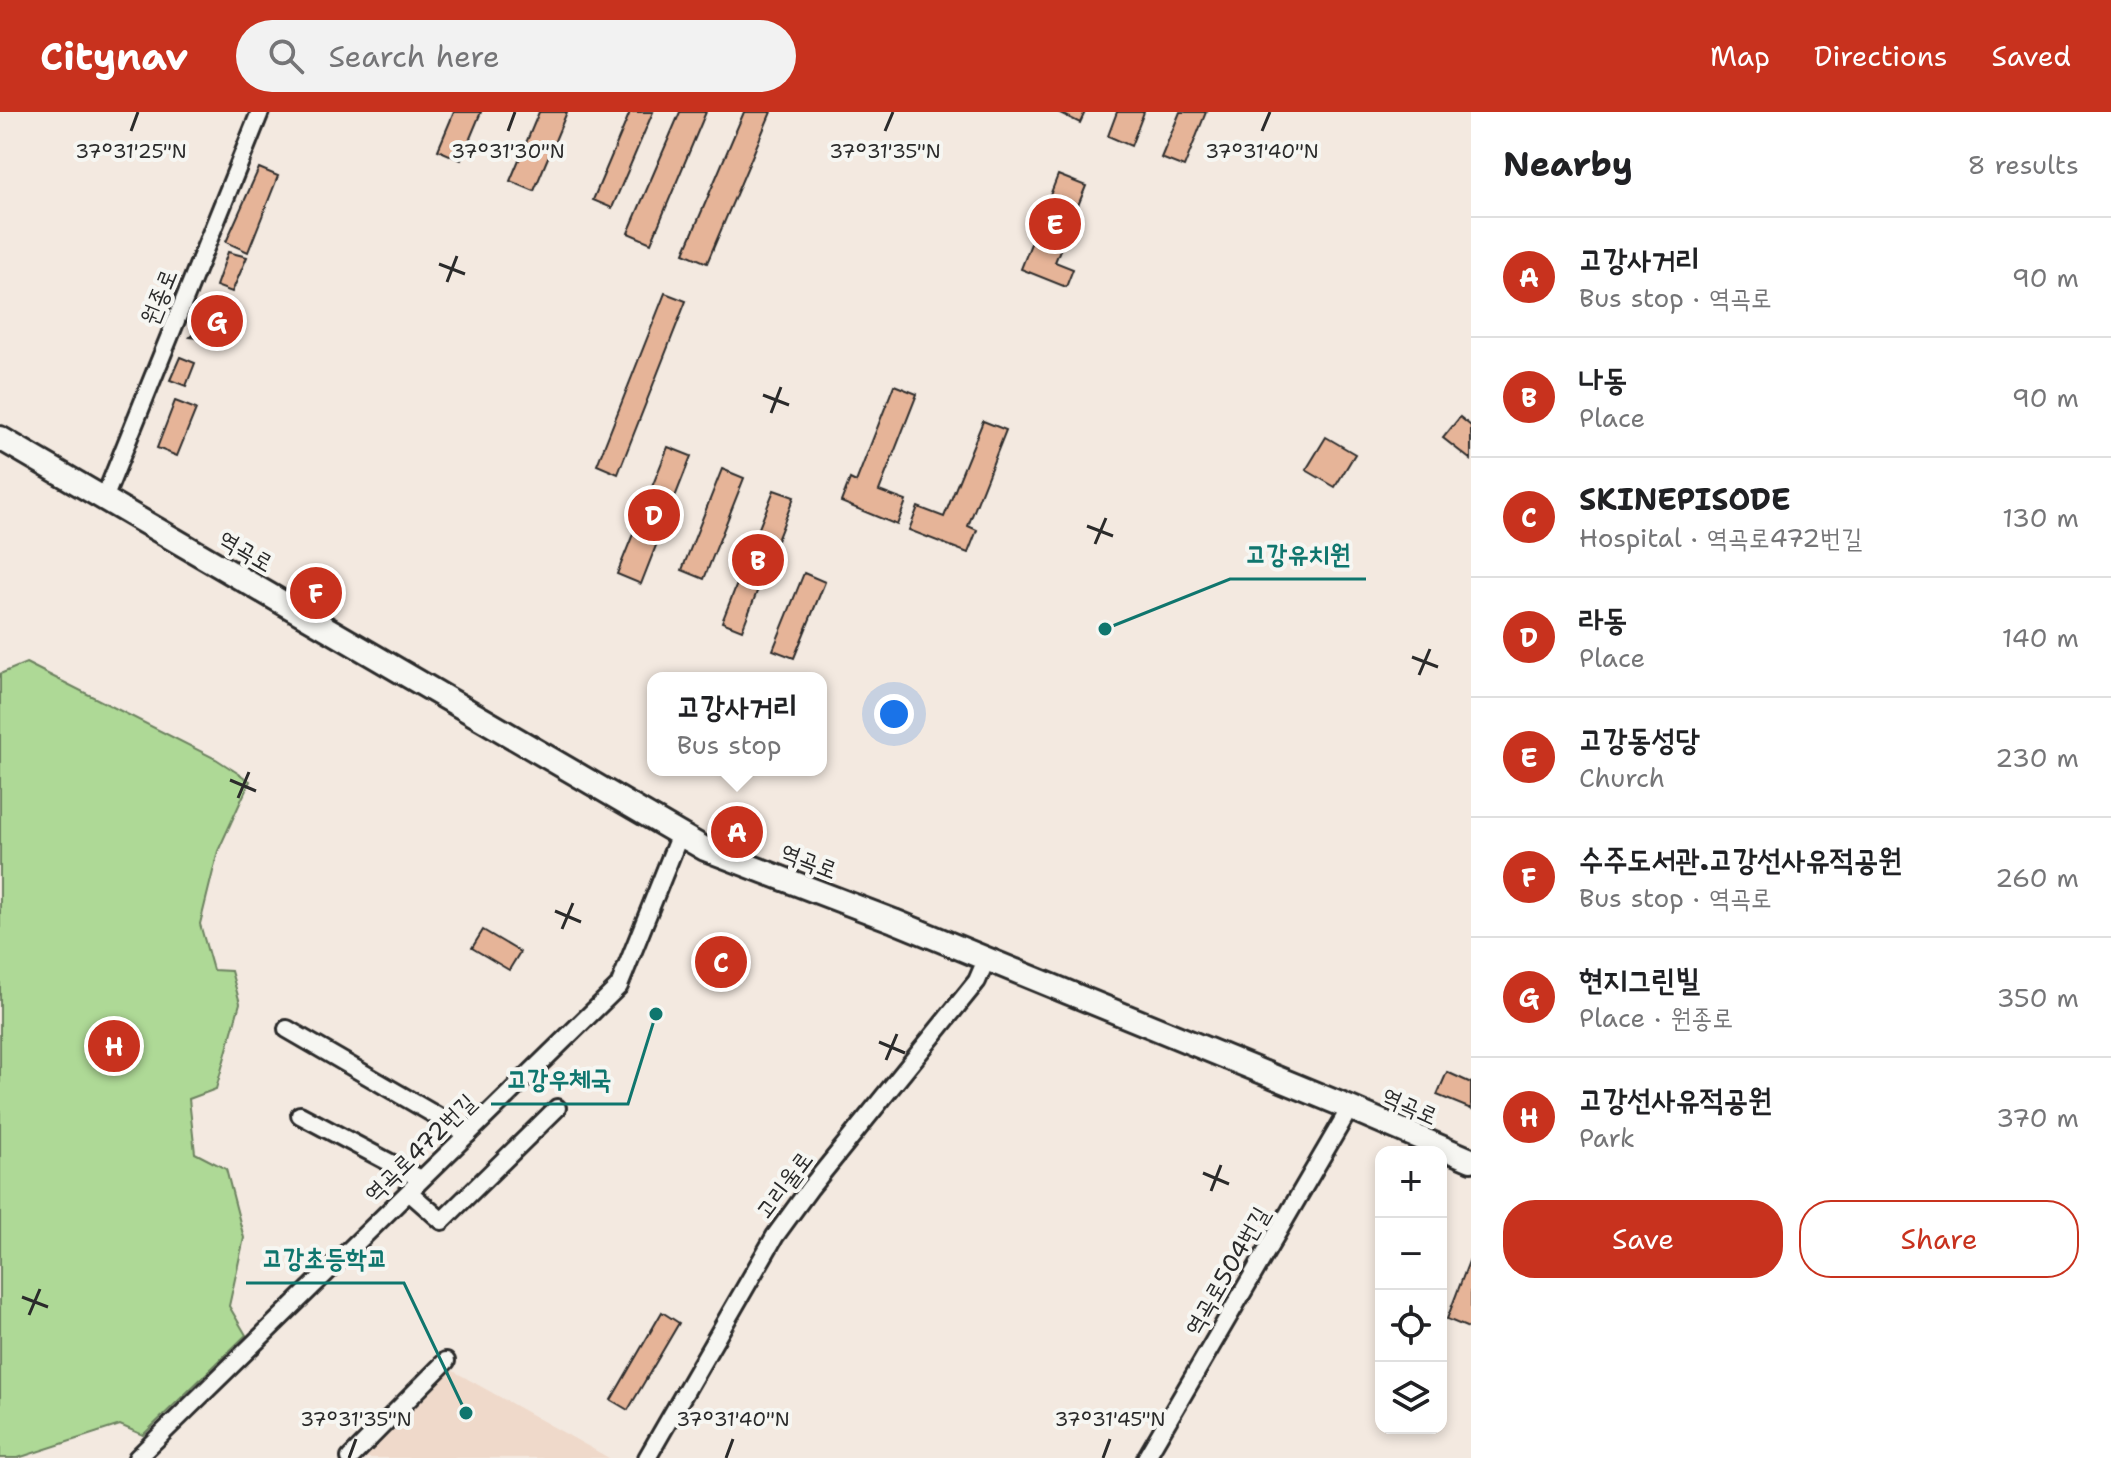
<!DOCTYPE html>
<meta charset="utf-8">
<style>
body{margin:0;font-family:"Shantell Sans","Poor Story",sans-serif;background:#f2f2f2;color:#202124}
.controls{position:absolute;right:24px;bottom:24px;display:grid;overflow:hidden;border-radius:16px;box-shadow:0 4px 12px #0003}
.controls button{width:72px;height:72px;display:grid;place-items:center;padding:0;border:0;border-bottom:2px solid #e0e0e0;background:#fff;color:#202124;font:40px sans-serif}
.you{position:absolute;left:894px;top:602px;width:28px;height:28px;margin:-20px;border:6px solid #fff;border-radius:50%;background:#1a73e8;box-shadow:0 0 0 12px #1a73e833}
.badge{display:grid;place-items:center;width:52px;height:52px;border-radius:50%;background:#c8321e;color:#fff;font-size:26px;font-weight:700}
.pin{position:absolute;translate:-50% -50%;border:4px solid #fff;box-shadow:0 2px 8px #0006}
.popup{position:absolute;left:647px;top:560px;width:180px;height:104px;box-sizing:border-box;display:grid;place-content:center;border-radius:16px;background:#fff;filter:drop-shadow(0 2px 6px #0005);font-size:26px;white-space:nowrap;color:#757577}
.popup b{font-size:30px;color:#202124}
.popup::after{content:'';position:absolute;left:50%;top:100%;margin-left:-16px;border:16px solid transparent;border-top-color:#fff}
.list{margin:0;padding:0;list-style:none}
h2{display:flex;justify-content:space-between;align-items:center;height:104px;margin:0;padding:0 32px;font-size:34px}
h2 small{font-size:26px;font-weight:400;color:#757577}
.list li{display:grid;grid-template-columns:52px 1fr auto;gap:24px;align-items:center;box-sizing:border-box;height:120px;padding:0 32px;border-top:2px solid #e0e0e0}
.list b{display:block;font-size:30px;white-space:nowrap}
.list p{margin:0;font-size:26px;white-space:nowrap;color:#757577}
.list em{font-size:26px;font-style:normal;color:#757577}
.actions{display:flex;gap:16px;padding:24px 32px}
.actions a{flex:1;padding:18px 0;border:2px solid #c8321e;border-radius:32px;text-align:center;font-size:28px;color:#c8321e}
.actions .main{background:#c8321e;color:#fff}
.icon{flex:none;width:44px;height:44px;fill:none;stroke:currentColor;stroke-width:2;stroke-linecap:round;stroke-linejoin:round}
.map{position:relative;flex:none;width:1471px;height:1346px;overflow:hidden}
header{display:flex;align-items:center;gap:48px;box-sizing:border-box;height:112px;padding:0 40px;background:#c8321e;color:#fff}
header strong{font-size:38px}
nav{display:flex;gap:44px;margin-inline-start:auto;font-size:28px}
.search{width:560px;height:72px;background:#f2f2f2;display:flex;align-items:center;gap:20px;box-sizing:border-box;padding:0 28px;border-radius:44px;color:#757577;font-size:30px}
main{display:flex}
aside{flex:1;background:#fff}
.map>svg:first-child{display:block}
.built{fill:#efd9ca}
.green{fill:#aed996;stroke:#6c8260;stroke-width:2}
.building{fill:#e6b498;stroke:#2b2b2b;stroke-width:2}
.lines{fill:none;stroke-linecap:round;stroke-linejoin:round}
.minor-casing{stroke:#2b2b2b;stroke-width:22}
.tertiary-casing{stroke:#2b2b2b;stroke-width:28}
.minor{stroke:#f6f6f2;stroke-width:16}
.tertiary{stroke:#f6f6f2;stroke-width:22}
.ticks{fill:none;stroke:#2b2b2b;stroke-width:3}
.labels{text-anchor:middle;stroke-width:8;stroke-linejoin:round;paint-order:stroke}
.street-label{font-size:24px;fill:#2b2b2b;stroke:#f6f6f2}
.ticks-label{font-size:20px;text-anchor:middle;fill:#2b2b2b;stroke:#f6f6f2;stroke-width:8;stroke-linejoin:round;paint-order:stroke}
.leader{fill:none;stroke:#0f766e;stroke-width:3}
.callout-dot{fill:#0f766e;stroke:#f6f6f2;stroke-width:3}
.callout-label{font-size:26px;text-anchor:middle;font-weight:bold;fill:#0f766e;stroke:#f6f6f2;stroke-width:8;stroke-linejoin:round;paint-order:stroke}
</style>
<header>
<strong>Citynav</strong>
<div class="search"><svg class="icon" aria-label="search" viewBox="0 0 24 24"><circle cx="10" cy="10" r="6"/><path d="M15 15l6 6"/></svg>Search here</div>
<nav><a>Map</a><a>Directions</a><a>Saved</a></nav>
</header>
<main>
<div class="map">
<svg width="1471" height="1346" viewBox="0 0 1471 1346">
<rect width="100%" height="100%" fill="#f3e9e0"/>
<filter id="ink" filterUnits="userSpaceOnUse"><feTurbulence type="fractalNoise" baseFrequency=".0125" numOctaves="2"/><feDisplacementMap in="SourceGraphic" scale="16" xChannelSelector="R" yChannelSelector="G"/><feConvolveMatrix kernelMatrix="1 2 1 2 8 2 1 2 1" color-interpolation-filters="sRGB"/></filter>
<g filter="url(#ink)">
<path class="built" d="M448 1256 609 1346H359Z"/>
<path class="green" d="M26 551 216 647 250 669 218 739 200 812 213 858 231 859 240 891 216 977 189 987 195 1041 226 1057 244 1126 229 1194 246 1223 143 1323 120 1313 18 1346H0V562Z"/>
<g class="building">
<path d="M454 0H481L461 48 438 38Z"/>
<path d="M539 0H567L534 79 510 69Z"/>
<path d="M630 0H653L612 96 593 88Z"/>
<path d="M680 0H706L651 131 628 121Z"/>
<path d="M744 0H771L707 151 684 141Z"/>
<path d="M1058 0H1085L1080 11Z"/>
<path d="M1117 0H1144L1131 34 1108 24Z"/>
<path d="M1180 0H1206L1184 55 1161 46Z"/>
<path d="M259 56 278 64 248 140 226 130Z"/>
<path d="M1058 63 1086 74 1055 150 1073 157 1066 175 1021 157Z"/>
<path d="M228 140 247 145 232 180 216 174Z"/>
<path d="M665 181 686 189 618 362 597 353Z"/>
<path d="M223 192 231 230 190 225Z"/>
<path d="M180 245 195 251 186 274 170 268Z"/>
<path d="M894 273 917 282 879 379 906 389 897 413 841 390 850 367 856 370Z"/>
<path d="M175 289 196 297 177 344 157 336Z"/>
<path d="M1460 305 1471 314V348L1443 326Z"/>
<path d="M983 309 1006 318 968 414 977 418 968 441 909 418 918 395 944 405Z"/>
<path d="M1326 325 1355 342 1335 375 1306 358Z"/>
<path d="M668 335 691 344 641 472 617 462Z"/>
<path d="M722 357 744 366 704 467 682 458Z"/>
<path d="M774 378 794 385 742 518 722 510Z"/>
<path d="M804 461 825 470 794 546 773 538Z"/>
<path d="M483 818 520 840 509 858 472 836Z"/>
<path d="M1447 960 1471 971V997L1437 983Z"/>
<path d="M1471 1144V1217L1447 1207Z"/>
<path d="M662 1200 679 1211 628 1298 611 1288Z"/>
</g>
<g class="lines">
<g class="minor-casing">
<g id="minor">
<path d="M104 387 260 0"/>
<path d="M287 917 468 1022"/>
<path d="M300 1003 421 1067"/>
<path d="M409 1080 442 1109 557 996"/>
<path d="M137 1346 619 874 680 722"/>
<path d="M350 1346 446 1249"/>
<path d="M647 1346 775 1124 810 1076 977 869 986 848"/>
<path d="M1146 1346 1350 996"/>
</g>
</g>
<g class="tertiary-casing">
<path id="tertiary" d="M0 326 705 737 894 809 1350 996 1471 1048"/>
</g>
<use href="#minor" class="minor"/>
<use href="#tertiary" class="tertiary"/>
</g>
</g>
<path class="ticks" d="M131 19 138 0M508 19 515 0M885 19 893 0M1262 19 1270 0M439 152 465 162M447 170 457 144M763 283 789 293M771 301 781 275M1087 414 1113 424M1095 432 1106 406M1412 545 1438 555M1419 563 1430 537M230 668 256 679M238 686 249 660M555 799 581 810M562 817 573 791M879 930 905 941M886 948 897 922M1203 1061 1229 1072M1211 1079 1221 1053M22 1185 48 1195M29 1203 40 1177M349 1346 356 1327M726 1346 733 1327M1103 1346 1110 1327"/>
<g class="labels">
<g class="street-label">
<text transform="translate(159 185) rotate(-68)" y="8">원종로</text>
<text transform="translate(246 439) rotate(30)" y="8">역곡로</text>
<text transform="translate(809 749) rotate(21)" y="8">역곡로</text>
<text transform="translate(1410 994) rotate(24)" y="8">역곡로</text>
<text transform="translate(420 1036) rotate(-44)" y="8">역곡로472번길</text>
<text transform="translate(784 1073) rotate(-53)" y="8">고리울로</text>
<text transform="translate(1227 1159) rotate(-60)" y="8">역곡로504번길</text>
</g>
</g>
<g class="ticks-label">
<text x="131" y="46">37°31'25"N</text>
<text x="508" y="46">37°31'30"N</text>
<text x="885" y="46">37°31'35"N</text>
<text x="1262" y="46">37°31'40"N</text>
<text x="356" y="1314">37°31'35"N</text>
<text x="733" y="1314">37°31'40"N</text>
<text x="1110" y="1314">37°31'45"N</text>
</g>
<path class="leader" d="M1105 517L1230 467H1366M656 902L628 992H491M466 1301L404 1171H246"/>
<g class="callout-dot">
<circle cx="1105" cy="517" r="8"/>
<circle cx="656" cy="902" r="8"/>
<circle cx="466" cy="1301" r="8"/>
</g>
<g class="callout-label">
<text x="1298" y="451">고강유치원</text>
<text x="559" y="976">고강우체국</text>
<text x="325" y="1155">고강초등학교</text>
</g>
</svg>
<div class="controls">
<button>+</button>
<button>−</button>
<button><svg class="icon" aria-label="locate" viewBox="0 0 24 24"><circle cx="12" cy="12" r="6"/><path d="M12 2v4M12 18v4M2 12h4M18 12h4"/></svg></button>
<button><svg class="icon" aria-label="layers" viewBox="0 0 24 24"><path d="M12 4l9 5-9 5-9-5zM3 14l9 5 9-5"/></svg></button>
</div>
<div class="you"></div>
<div class="pin badge" style="left:737px;top:720px">A</div>
<div class="popup"><b>고강사거리</b>Bus stop</div>
<div class="pin badge" style="left:758px;top:448px">B</div>
<div class="pin badge" style="left:721px;top:850px">C</div>
<div class="pin badge" style="left:654px;top:403px">D</div>
<div class="pin badge" style="left:1055px;top:112px">E</div>
<div class="pin badge" style="left:316px;top:481px">F</div>
<div class="pin badge" style="left:217px;top:209px">G</div>
<div class="pin badge" style="left:114px;top:934px">H</div>
</div>
<aside>
<h2>Nearby<small>8 results</small></h2>
<ul class="list">
<li><span class="badge">A</span><div><b>고강사거리</b><p>Bus stop · 역곡로</p></div><em>90 m</em></li>
<li><span class="badge">B</span><div><b>나동</b><p>Place</p></div><em>90 m</em></li>
<li><span class="badge">C</span><div><b>SKINEPISODE</b><p>Hospital · 역곡로472번길</p></div><em>130 m</em></li>
<li><span class="badge">D</span><div><b>라동</b><p>Place</p></div><em>140 m</em></li>
<li><span class="badge">E</span><div><b>고강동성당</b><p>Church</p></div><em>230 m</em></li>
<li><span class="badge">F</span><div><b>수주도서관.고강선사유적공원</b><p>Bus stop · 역곡로</p></div><em>260 m</em></li>
<li><span class="badge">G</span><div><b>현지그린빌</b><p>Place · 원종로</p></div><em>350 m</em></li>
<li><span class="badge">H</span><div><b>고강선사유적공원</b><p>Park</p></div><em>370 m</em></li>
</ul>
<div class="actions"><a class="main">Save</a><a>Share</a></div>
</aside>
</main>
